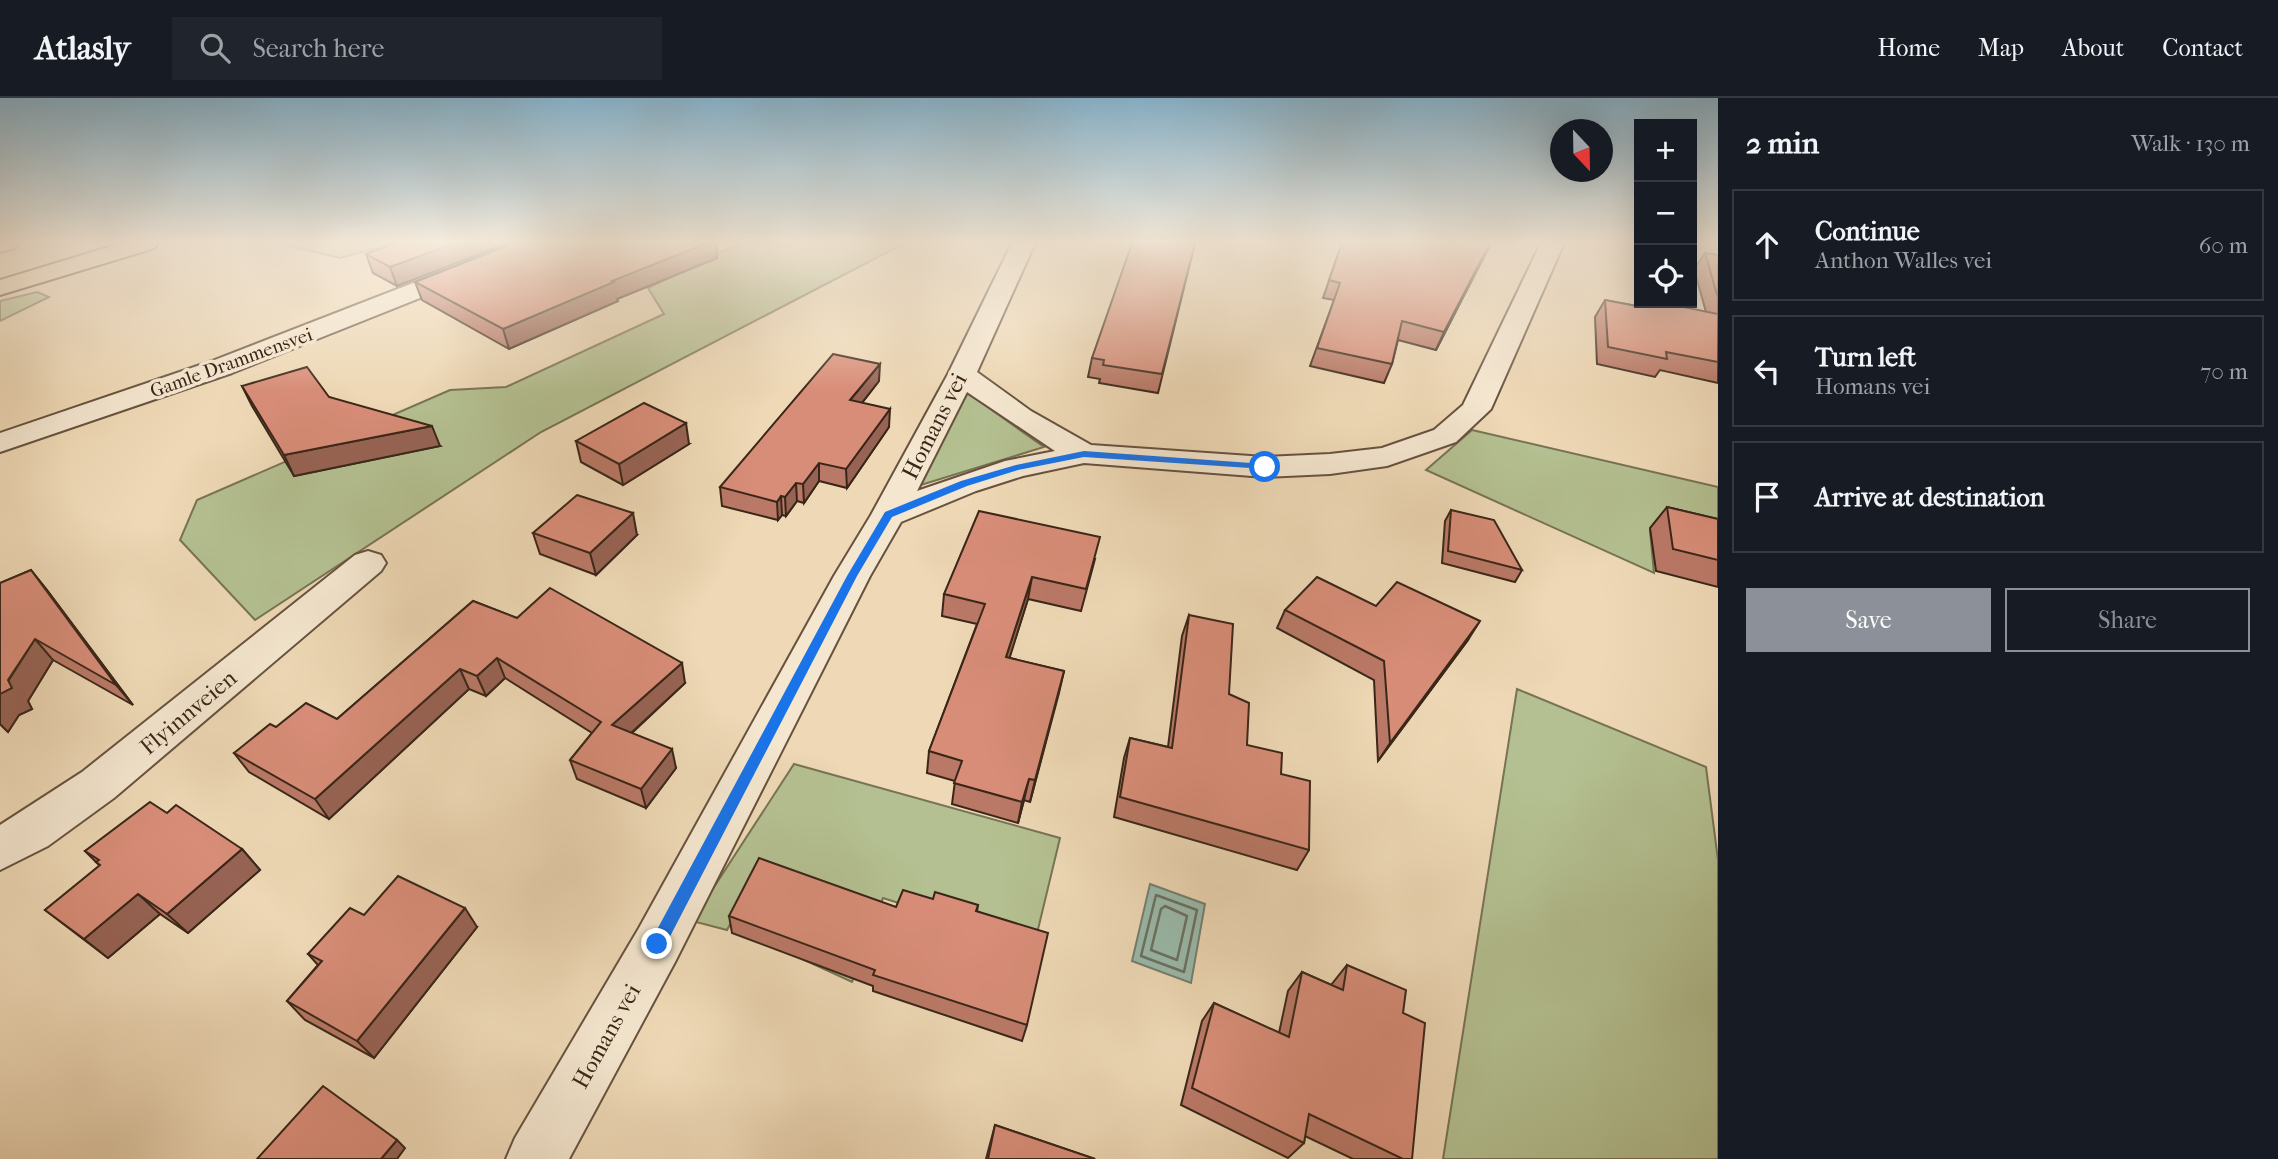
<!DOCTYPE html>
<meta charset="utf-8">
<style>
body{margin:0;font-family:"IM FELL French Canon",serif;background:#20242c;color:#f1f3f6}
.controls{position:absolute;right:21px;top:21px;display:grid;overflow:hidden;border-radius:0px;box-shadow:0 7px 28px #0002}
.controls button{width:63px;height:63px;display:grid;place-items:center;padding:0;border:0;border-bottom:2px solid #363941;background:#171b24;color:#f1f3f6;font:35px sans-serif}
.compass{position:absolute;left:1550px;top:21px;width:63px;height:63px;border-radius:50%;background:#171b24;box-shadow:0 7px 28px #0002;rotate:158deg}
.stop{position:absolute;width:21px;height:21px;margin:-16px;border:5px solid #1a73e8;border-radius:50%;background:#fff}
.stop.end{background:#1a73e8;border-color:#fff;box-shadow:0 2px 7px #0008}
.list{margin:0;padding:0;list-style:none}
h2{display:flex;justify-content:space-between;align-items:center;height:91px;margin:0;padding:0 28px;font-size:30px}
h2 small{font-size:23px;font-weight:400;color:#9ea1a6}
.list li{display:grid;grid-template-columns:46px 1fr auto;gap:21px;align-items:center;box-sizing:border-box;height:112px;margin:0 14px 14px;padding:0 14px;border:2px solid #363941;border-radius:0px}
.list b{display:block;font-size:26px;white-space:nowrap}
.list p{margin:0;font-size:23px;white-space:nowrap;color:#9ea1a6}
.list em{font-size:23px;font-style:normal;color:#9ea1a6}
.actions{display:flex;gap:14px;padding:21px 28px}
.actions a{flex:1;padding:16px 0;border:2px solid #8c9099;border-radius:0px;text-align:center;font-size:24px;color:#8c9099}
.actions .main{background:#8c9099;color:#fff}
.icon{flex:none;width:38px;height:38px;fill:none;stroke:currentColor;stroke-width:2;stroke-linecap:round;stroke-linejoin:round}
.map{position:relative;flex:none;width:1718px;height:1061px;overflow:hidden}
header{display:flex;align-items:center;gap:42px;box-sizing:border-box;height:98px;padding:0 35px;background:#171b24;border-bottom:2px solid #363941}
header strong{font-size:33px}
nav{display:flex;gap:38px;margin-inline-start:auto;font-size:24px}
.search{width:490px;height:63px;background:#20242c;display:flex;align-items:center;gap:18px;box-sizing:border-box;padding:0 24px;border-radius:0px;color:#9ea1a6;font-size:26px}
main{display:flex}
aside{flex:1;background:#171b24}
.map>svg:first-child{display:block}
.green{fill:#b4c091;stroke:#777354;stroke-width:2}
.water{fill:#99baab;stroke:#737f70;stroke-width:2}
.lines{fill:none;stroke-linecap:round;stroke-linejoin:round}
.shore{stroke:#6a7062;stroke-width:2.5}
.minor-casing{stroke:#67523f;stroke-width:4}
.major-casing{stroke:#3a2618;stroke-width:4}
.highway-casing{stroke:#3a2618;stroke-width:4}
.minor{fill:#f4e6cf;fill-rule:evenodd}
.major{fill:#eed8b5;fill-rule:evenodd}
.highway{fill:#eed8b5;fill-rule:evenodd}
.wall{fill:#ba7967;stroke:#3a2618;stroke-width:2}
.shaded-wall{fill:#976354;stroke:#3a2618;stroke-width:2}
.building{fill:#d88d78;stroke:#3a2618;stroke-width:2}
.route{fill:#1a73e8}
.labels{text-anchor:middle;stroke-width:7;stroke-linejoin:round;paint-order:stroke}
.far-street-label{font-size:19px;fill:#3a2618;stroke:#f4e6cf}
.street-label{font-size:23px;fill:#3a2618;stroke:#f4e6cf}
</style>
<header>
<strong>Atlasly</strong>
<div class="search"><svg class="icon" aria-label="search" viewBox="0 0 24 24"><circle cx="10" cy="10" r="6"/><path d="M15 15l6 6"/></svg>Search here</div>
<nav><a>Home</a><a>Map</a><a>About</a><a>Contact</a></nav>
</header>
<main>
<div class="map">
<svg width="1718" height="1061" viewBox="0 0 1718 1061">
<rect width="100%" height="100%" fill="#eed8b5"/>
<filter id="stains"><feTurbulence type="fractalNoise" baseFrequency=".00286" numOctaves="4"/><feColorMatrix values="0 0 0 0 .2 0 0 0 0 .09 0 0 0 0 .02 0 0 0 .5 -.17"/></filter>
<radialGradient id="worn" r=".72"><stop offset=".6" stop-color="#630" stop-opacity="0"/><stop offset="1" stop-color="#630" stop-opacity=".3"/></radialGradient>
<g class="green">
<path d="M279 145H395L340 160Z"/>
<path d="M740 145H905L541 334 255 522 180 442 197 402 450 292 506 289 664 216 648 190Z"/>
<path d="M37 194 49 199 0 223V203Z"/>
<path d="M965 293 1044 349 911 390Z"/>
<path d="M1472 332 1718 389V450L1650 433 1654 475 1426 372Z"/>
<path d="M1517 591 1706 669 1718 762V1061H1443Z"/>
<path d="M794 666 1060 740 1034 848 883 800 852 884 802 861 756 778 727 832 692 823Z"/>
</g>
<path class="water" d="M1150 786 1205 806 1191 885 1132 863Z"/>
<g class="lines">
<g class="shore">
<path d="M1156 797 1197 812 1184 874 1141 858Z"/>
<path d="M1165 808 1187 818 1177 862 1151 852 1161 811Z"/>
</g>
<g class="minor-casing">
<g id="minor">
<path d="M516 145H548L545 150 232 275 0 354V335L212 263Z"/>
<path d="M1012 145H1035L977 274 1031 313 1091 347 1265 359 1330 356 1382 350 1434 332 1463 307 1541 145H1564L1491 311 1456 344 1387 368 1330 376 1265 379 1084 365 1023 378 976 393 901 424 870 478 675 864 569 1061H506L515 1040 639 830 834 478 871 417 948 276ZM967 294 1055 353 1005 363 917 393Z"/>
<path d="M368 453 381 457 386 465 381 473 114 700 48 748 0 772V727L82 674 355 457Z"/>
</g>
</g>
<g class="major-casing">
<path id="major" d="M122 145H158L155 150 0 197V182Z"/>
</g>
<g class="highway-casing">
<path id="highway" d="M0 145H18L15 150 0 154Z"/>
</g>
<use href="#minor" class="minor"/>
<use href="#major" class="major"/>
<use href="#highway" class="highway"/>
</g>
<g class="wall">
<path d="M396 145 397 188 373 175 366 156Z"/>
<path d="M514 145H716L717 160 617 201 618 203 509 251 422 202 415 184Z"/>
<path d="M1195 145 1158 295 1099 285 1100 281 1088 279 1092 260Z"/>
<path d="M1342 145H1491L1436 252 1398 242 1392 266 1384 285 1310 268 1334 202 1323 200Z"/>
<path d="M1705 155 1718 157V285L1660 272 1655 279 1597 266 1595 219 1605 202 1642 209 1706 214 1694 171Z"/>
<path d="M879 283 862 305 889 329 847 390 819 383 804 405 797 403 786 418 782 417 778 422 722 408 720 389Z"/>
<path d="M242 288 329 299 440 348 294 378 252 308Z"/>
<path d="M576 343 689 346 623 387 581 364Z"/>
<path d="M1667 409 1718 421V489L1656 473 1650 430Z"/>
<path d="M1451 412 1522 472 1515 484 1442 465 1445 423Z"/>
<path d="M533 435 637 437 596 477 540 456Z"/>
<path d="M1095 461 1081 513 1028 501 1009 560 1064 573 1030 704 1024 702 1018 725 952 706 955 683 927 675 929 653 977 526 942 518 944 496Z"/>
<path d="M31 472 47 492 133 607 53 562 28 603 32 611 19 617 8 634 0 626V485Z"/>
<path d="M473 503 685 585 632 635 676 670 646 710 577 681 570 662 592 635 505 580 486 598 469 591 329 721 249 674 234 655 276 629 337 621Z"/>
<path d="M1376 508 1468 542 1378 663 1374 582 1277 530 1285 512Z"/>
<path d="M1189 517 1229 596 1247 647 1281 676 1309 752 1297 772 1114 719 1124 660 1130 640 1168 649 1182 538Z"/>
<path d="M167 715 242 751 260 772 188 835 160 816 108 860 45 812 100 768 85 753Z"/>
<path d="M933 801 978 807 977 813 1027 927 1022 943 873 893V888L732 835 729 818 896 809Z"/>
<path d="M364 817 477 829 374 960 305 922 287 903 318 867 308 856Z"/>
<path d="M1347 867 1403 915 1412 1061H1353L1305 1038 1304 1045 1288 1060 1181 1007 1202 923 1214 905 1279 935 1288 893 1302 874 1331 887Z"/>
<path d="M995 1027 1095 1061H986Z"/>
</g>
<g class="shaded-wall">
<path d="M455 145H508L397 188 390 169Z"/>
<path d="M697 145H716L717 160 617 201 618 203 509 251 503 231Z"/>
<path d="M1490 145H1491L1436 252 1444 234Z"/>
<path d="M880 266 879 283 850 320V302Z"/>
<path d="M890 311 889 329 847 390 846 371Z"/>
<path d="M686 325 689 346 623 387 619 366Z"/>
<path d="M432 328 440 348 294 378 284 357Z"/>
<path d="M819 365V383L804 405 803 386Z"/>
<path d="M796 385 797 403 786 418 785 399Z"/>
<path d="M781 398 782 417 778 422 777 404Z"/>
<path d="M633 415 637 437 596 477 590 455Z"/>
<path d="M31 472 47 492 133 607 116 587Z"/>
<path d="M1032 479 1028 501 1003 581 1006 559Z"/>
<path d="M1480 523 1468 542 1378 663 1390 645Z"/>
<path d="M35 541 53 562 28 603 32 611 19 617 8 634 0 626V596Z"/>
<path d="M497 560 505 580 486 598 477 578Z"/>
<path d="M682 565 685 585 618 647 612 627Z"/>
<path d="M460 571 469 591 329 721 315 701Z"/>
<path d="M1064 573 1059 595 1030 704 1035 682Z"/>
<path d="M672 651 676 670 646 710 641 691Z"/>
<path d="M1029 681 1024 702 1018 725 1022 704Z"/>
<path d="M242 751 260 772 188 835 167 816Z"/>
<path d="M138 796 160 816 108 860 84 841Z"/>
<path d="M465 810 477 829 374 960 357 943Z"/>
<path d="M397 1042 405 1050 397 1061H381Z"/>
</g>
<g class="building">
<path d="M396 145H455L390 169 366 156Z"/>
<path d="M514 145H707L612 183 614 184 503 231 415 184Z"/>
<path d="M1132 145H1195L1162 276 1103 267 1104 262 1092 260Z"/>
<path d="M1342 145H1490L1444 234 1402 223 1392 266 1317 250 1340 185 1329 182Z"/>
<path d="M1705 155 1718 157V200Z"/>
<path d="M1605 202 1642 209 1646 205H1664L1718 216V264L1666 254 1667 261 1608 249Z"/>
<path d="M833 256 880 266 850 302 890 311 846 371 819 365 803 386 796 385 785 399 781 398 777 404 720 389Z"/>
<path d="M307 269 329 299 432 328 284 357 242 288Z"/>
<path d="M644 305 686 325 619 366 576 343Z"/>
<path d="M577 397 633 415 590 455 533 435Z"/>
<path d="M1667 409 1718 421V462L1673 451Z"/>
<path d="M1451 412 1494 422 1522 472 1448 453Z"/>
<path d="M979 413 1100 439 1086 491 1032 479 1006 559 1064 573 1035 682 1029 681 1022 704 954 685 962 663 929 653 985 506 944 496Z"/>
<path d="M31 472 116 587 35 541 8 582 12 590 0 596V485Z"/>
<path d="M1317 479 1376 508 1397 484 1480 523 1390 645 1384 563 1285 512Z"/>
<path d="M550 490 682 565 612 627 672 651 641 691 570 662 601 624 497 560 477 578 460 571 315 701 234 655 270 626 276 629 306 605 337 621 473 503 517 520Z"/>
<path d="M1189 517 1233 526 1229 596 1249 605 1247 647 1282 655 1281 676 1310 683 1309 752 1120 699 1130 640 1172 650Z"/>
<path d="M150 704 167 715 176 707 242 751 167 816 138 796 84 841 45 812 100 767 96 764 99 762 85 753Z"/>
<path d="M759 760 896 809 903 792 933 801 935 794 978 807 976 813 1048 835 1027 927 873 877 875 872 729 818Z"/>
<path d="M398 778 465 810 357 943 287 903 322 863 308 856 350 810 364 817Z"/>
<path d="M1347 867 1406 892 1403 915 1425 925 1412 1061H1403L1309 1016 1304 1045 1192 990 1214 905 1289 939 1302 874 1343 892Z"/>
<path d="M323 988 397 1042 381 1061H257Z"/>
<path d="M995 1027 1095 1061H988Z"/>
</g>
<linearGradient id="sky" x2="0" y2="1"><stop stop-color="#88b6d0"/><stop offset="0.49" stop-color="#f7edde"/><stop offset="1" stop-color="#f7edde" stop-opacity="0"/></linearGradient>
<rect width="1718" height="294" fill="url(#sky)"/>
<path class="route" d="M1084 353 1265 366 1269 369 1265 371 1084 359 1018 372 967 388 892 419 857 478 663 852 657 854 652 852 650 846 652 841 847 478 885 414 961 383 1016 367Z"/>
<g class="labels">
<g class="far-street-label">
<text transform="translate(231 264) rotate(-20)" y="7">Gamle Drammensvei</text>
</g>
<g class="street-label">
<text transform="translate(934 328) rotate(-63)" y="8">Homans vei</text>
<text transform="translate(188 614) rotate(-40)" y="8">Flyinnveien</text>
<text transform="translate(606 938) rotate(-61)" y="8">Homans vei</text>
</g>
</g>
<rect width="100%" height="100%" filter="url(#stains)"/>
<rect width="100%" height="100%" fill="url(#worn)"/>
</svg>
<div class="controls">
<button>+</button>
<button>−</button>
<button><svg class="icon" aria-label="locate" viewBox="0 0 24 24"><circle cx="12" cy="12" r="6"/><path d="M12 2v4M12 18v4M2 12h4M18 12h4"/></svg></button>
</div>
<svg class="compass" viewBox="-18 -18 36 36"><path d="M0-13l5 13h-10z" fill="#e53935"/><path d="M0 13l5-13h-10z" fill="#9ea1a6"/></svg>
<div class="stop" style="left:1265px;top:369px"></div>
<div class="stop end" style="left:657px;top:846px"></div>
</div>
<aside>
<h2>2 min<small>Walk · 130 m</small></h2>
<ul class="list">
<li><svg class="icon" aria-label="ahead" viewBox="0 0 24 24"><path d="M12 20V5M6 11l6-6 6 6"/></svg><div><b>Continue</b><p>Anthon Walles vei</p></div><em>60 m</em></li>
<li><svg class="icon" aria-label="left" viewBox="0 0 24 24"><path d="M17 20v-9H6M10 6l-5 5 5 5"/></svg><div><b>Turn left</b><p>Homans vei</p></div><em>70 m</em></li>
<li><svg class="icon" aria-label="arrive" viewBox="0 0 24 24"><path d="M6 21V4h12l-3 4 3 4H6"/></svg><div><b>Arrive at destination</b></div></li>
</ul>
<div class="actions"><a class="main">Save</a><a>Share</a></div>
</aside>
</main>
